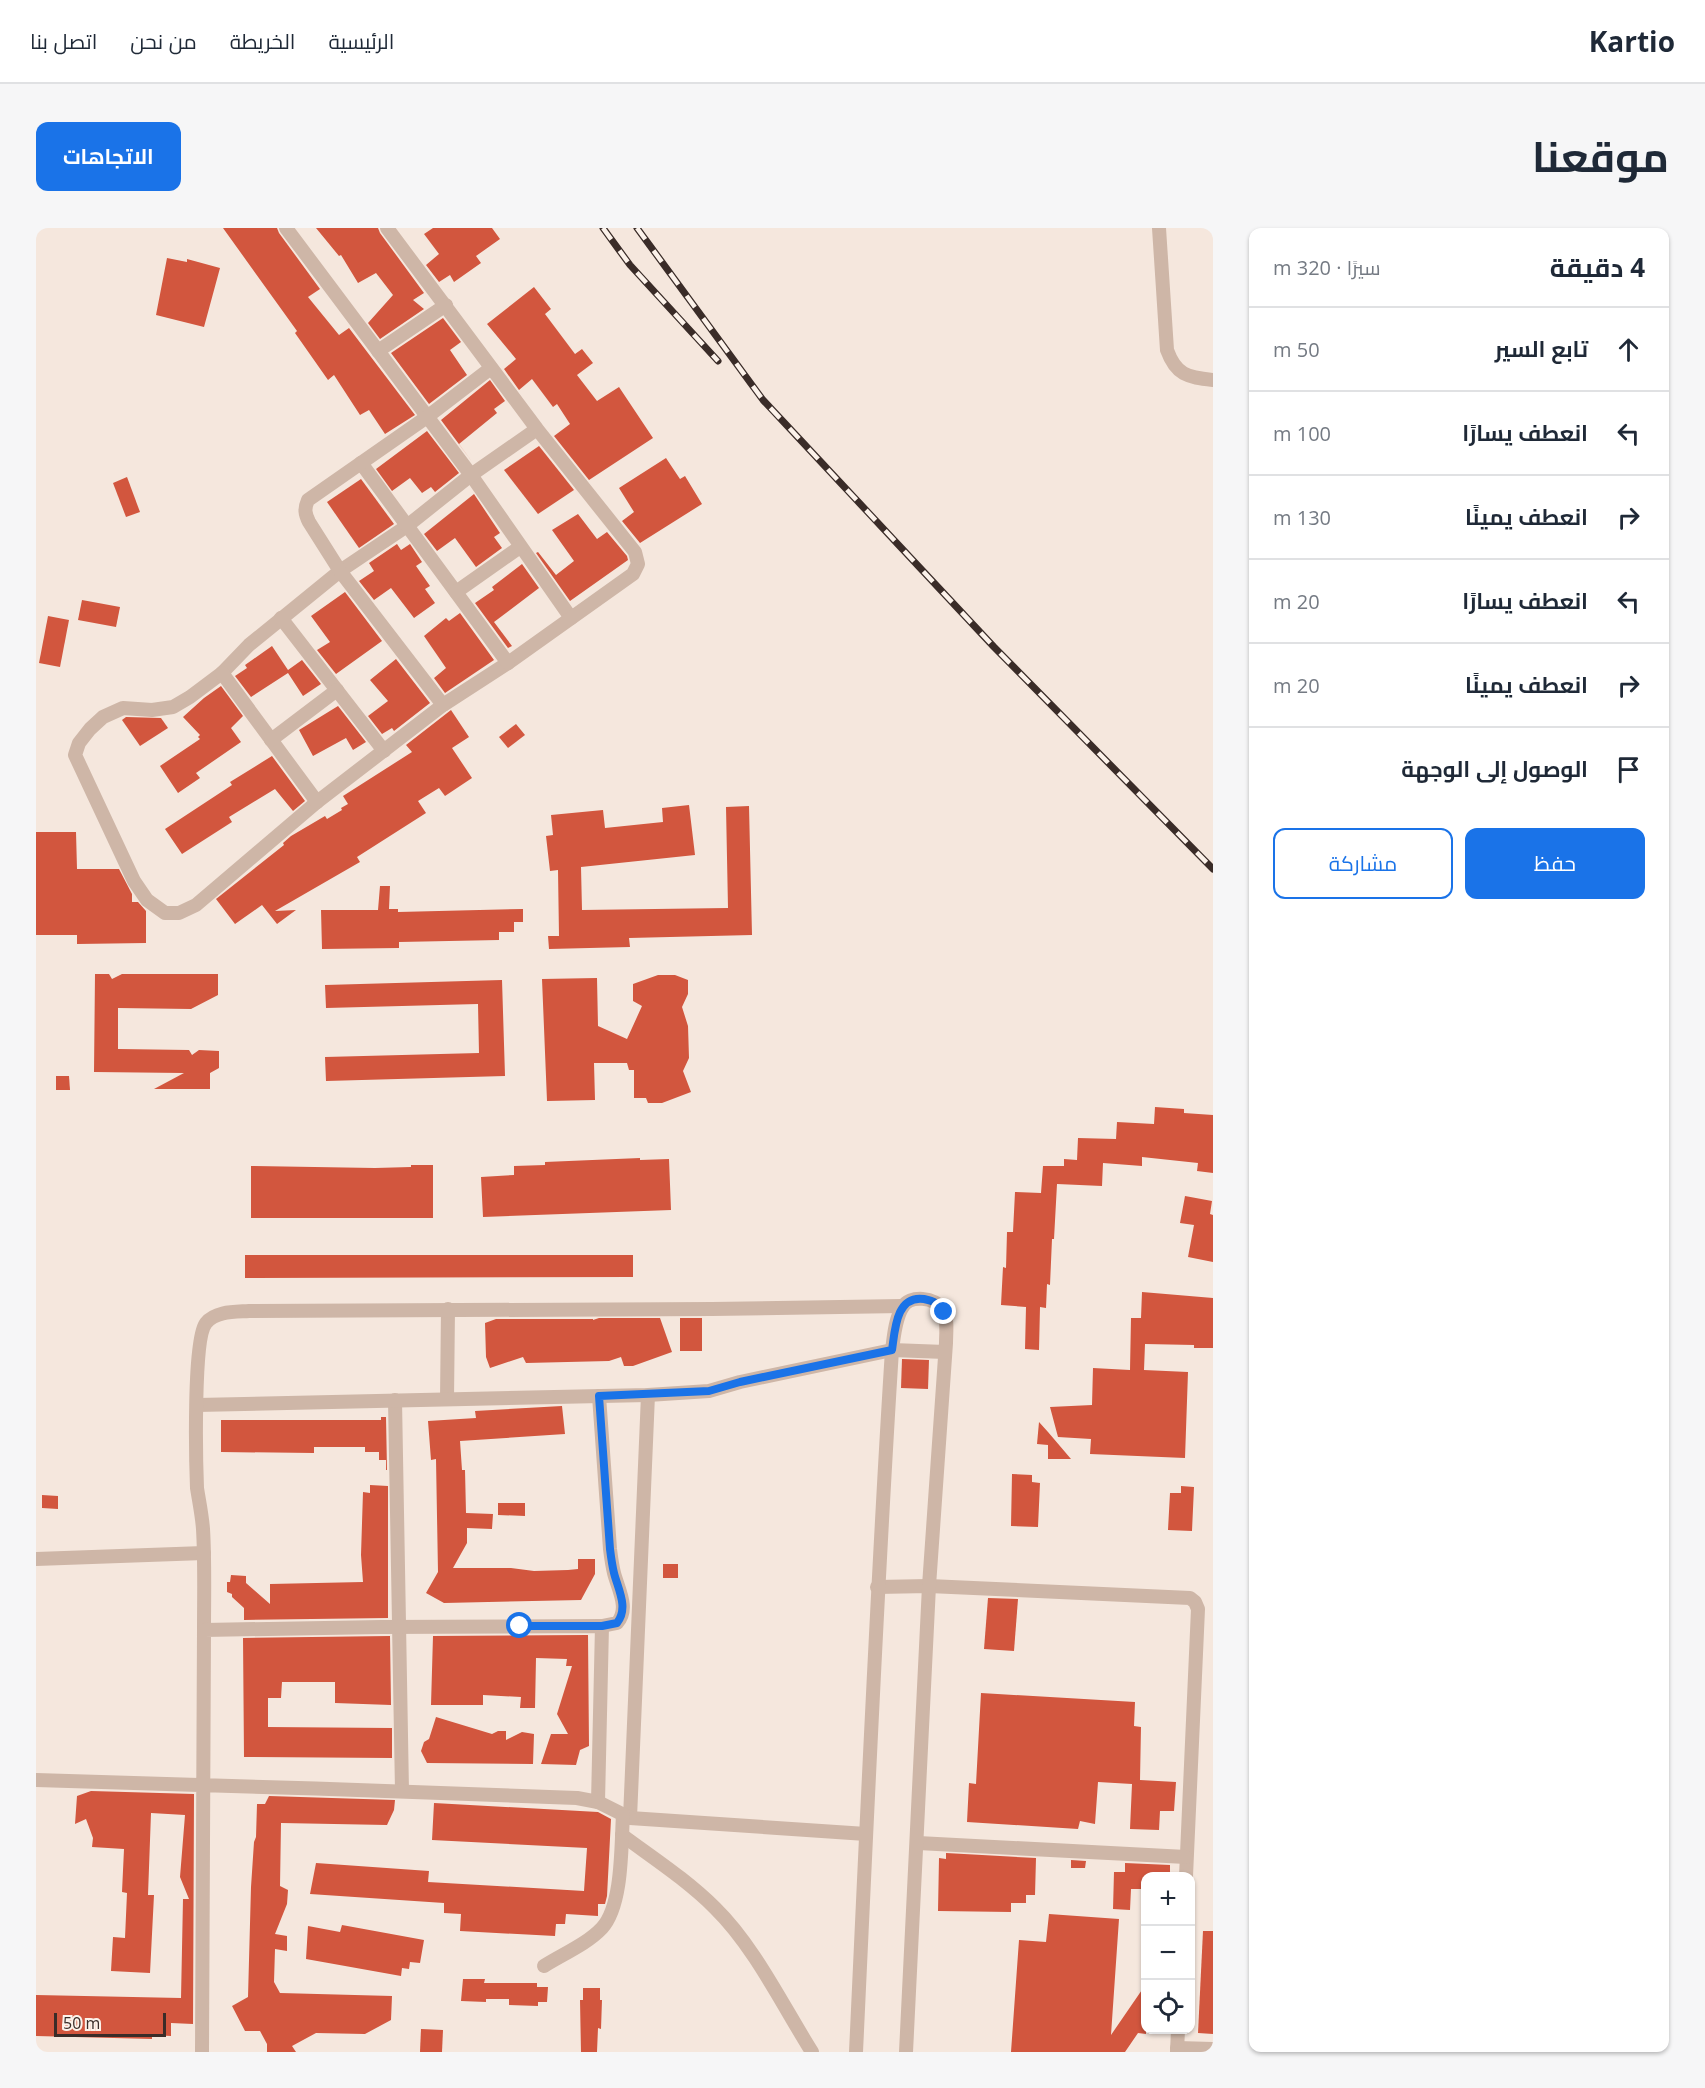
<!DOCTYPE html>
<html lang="ar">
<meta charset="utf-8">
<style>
body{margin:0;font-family:"Open Sans",Cairo,sans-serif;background:#f6f6f7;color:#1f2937;direction:rtl}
.controls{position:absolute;right:18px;bottom:18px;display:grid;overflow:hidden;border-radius:12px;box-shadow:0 2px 4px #0004}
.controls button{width:54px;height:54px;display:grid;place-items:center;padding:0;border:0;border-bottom:2px solid #e0e1e3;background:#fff;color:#1f2937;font:30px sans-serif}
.scale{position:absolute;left:18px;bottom:15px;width:112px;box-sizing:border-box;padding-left:6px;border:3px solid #3a2c28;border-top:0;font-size:16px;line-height:21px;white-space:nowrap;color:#3a2c28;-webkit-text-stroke:4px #fcf2ea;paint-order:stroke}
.stop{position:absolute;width:18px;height:18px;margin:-14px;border:4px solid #1a73e8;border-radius:50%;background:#fff}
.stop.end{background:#1a73e8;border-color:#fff;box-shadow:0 2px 6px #0008}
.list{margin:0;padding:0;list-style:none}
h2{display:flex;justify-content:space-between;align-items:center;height:78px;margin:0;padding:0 24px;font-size:26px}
h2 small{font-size:20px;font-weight:400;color:#747a83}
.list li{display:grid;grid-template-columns:39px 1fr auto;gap:18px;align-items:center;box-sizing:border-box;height:84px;padding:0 24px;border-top:2px solid #e0e1e3}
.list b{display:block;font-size:22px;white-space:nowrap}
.list em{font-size:20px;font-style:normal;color:#747a83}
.actions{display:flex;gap:12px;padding:18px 24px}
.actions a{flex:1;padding:14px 0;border:2px solid #1a73e8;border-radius:12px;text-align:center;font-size:21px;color:#1a73e8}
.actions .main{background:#1a73e8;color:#fff}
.icon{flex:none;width:33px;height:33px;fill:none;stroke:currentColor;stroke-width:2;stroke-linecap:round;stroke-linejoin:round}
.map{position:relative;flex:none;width:1177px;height:1824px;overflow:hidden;direction:ltr;border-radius:12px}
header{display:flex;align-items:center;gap:36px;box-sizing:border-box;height:84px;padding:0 30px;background:#fff;border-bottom:2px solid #e0e1e3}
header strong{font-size:28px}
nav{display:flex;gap:33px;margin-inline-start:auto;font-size:21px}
.intro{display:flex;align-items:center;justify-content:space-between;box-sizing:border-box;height:144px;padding:0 36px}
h1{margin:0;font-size:42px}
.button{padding:15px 27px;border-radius:12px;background:#1a73e8;color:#fff;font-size:21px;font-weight:700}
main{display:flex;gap:36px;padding:0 36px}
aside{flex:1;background:#fff;border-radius:12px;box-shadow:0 2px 4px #0004}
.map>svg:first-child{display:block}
.building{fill:#d2563e}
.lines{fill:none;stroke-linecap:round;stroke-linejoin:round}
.minor{stroke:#ceb6a7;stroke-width:14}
.rail-casing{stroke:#3a2c28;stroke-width:7}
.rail{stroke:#fcf2ea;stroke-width:4.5;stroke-dasharray:14;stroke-linecap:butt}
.route{stroke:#1a73e8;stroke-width:8}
</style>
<header>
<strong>Kartio</strong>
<nav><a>الرئيسية</a><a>الخريطة</a><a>من نحن</a><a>اتصل بنا</a></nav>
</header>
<div class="intro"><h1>موقعنا</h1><a class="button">الاتجاهات</a></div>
<main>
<aside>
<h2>4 دقيقة<small>سيرًا · 320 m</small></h2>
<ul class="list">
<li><svg class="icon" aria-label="ahead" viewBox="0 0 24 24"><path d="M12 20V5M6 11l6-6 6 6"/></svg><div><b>تابع السير</b></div><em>50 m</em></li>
<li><svg class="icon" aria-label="left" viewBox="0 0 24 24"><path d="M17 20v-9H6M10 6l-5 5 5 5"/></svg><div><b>انعطف يسارًا</b></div><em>100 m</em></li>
<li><svg class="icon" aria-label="right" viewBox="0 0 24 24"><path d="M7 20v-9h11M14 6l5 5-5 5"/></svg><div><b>انعطف يمينًا</b></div><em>130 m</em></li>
<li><svg class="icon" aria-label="left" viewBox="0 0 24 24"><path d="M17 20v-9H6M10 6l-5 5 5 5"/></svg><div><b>انعطف يسارًا</b></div><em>20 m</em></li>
<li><svg class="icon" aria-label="right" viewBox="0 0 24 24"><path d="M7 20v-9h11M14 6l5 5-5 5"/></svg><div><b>انعطف يمينًا</b></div><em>20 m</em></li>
<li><svg class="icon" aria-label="arrive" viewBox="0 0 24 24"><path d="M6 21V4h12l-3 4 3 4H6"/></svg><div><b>الوصول إلى الوجهة</b></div></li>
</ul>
<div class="actions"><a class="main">حفظ</a><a>مشاركة</a></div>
</aside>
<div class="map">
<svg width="1177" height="1824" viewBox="0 0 1177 1824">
<rect width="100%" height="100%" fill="#f5e7dd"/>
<g class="building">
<path d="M187 0H241L243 5 284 61 272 69 303 107 313 100 379 187 349 206 333 182 324 187 298 147 292 152 259 105 261 103Z"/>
<path d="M280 0H342L344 5 388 65 377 72 388 81 344 111 332 95 357 67 340 45 322 55 305 27 303 28Z"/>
<path d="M397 0H456L464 11 440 28 445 35 418 54 414 47 403 54 390 37 403 26 388 6Z"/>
<path d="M131 30 151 34V31L184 40 168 99 120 87Z"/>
<path d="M498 59 515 81 509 86 539 126 546 121 557 135 541 147 561 173 583 159 617 210 553 252 518 208 534 196 521 176 517 179 496 151 483 162 468 141 480 131 451 96Z"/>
<path d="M407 90 425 114 414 122 431 147 393 176 355 125Z"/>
<path d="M454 152 469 173 458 181 461 185 423 216 437 235 405 192Z"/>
<path d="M391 203 423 245 399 264 395 259 386 265 374 250 356 263 340 241Z"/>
<path d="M503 218 538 262 502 286 468 242Z"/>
<path d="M630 230 644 251 649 248 666 276 604 315 586 293 598 284 583 260Z"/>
<path d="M91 249 104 284 90 289 77 255Z"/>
<path d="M325 251 358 296 323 320 291 274Z"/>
<path d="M438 266 464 305 458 309 466 320 440 339 419 310 401 323 388 306Z"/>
<path d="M542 286 561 311 571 304 591 328 592 332 534 373 500 325 502 324 520 347 538 333 516 302Z"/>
<path d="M361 316 365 322 374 316 386 334 380 338 394 358 389 361 399 375 378 390 355 360 338 372 323 353 338 343 333 335Z"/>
<path d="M486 336 503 360 458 394 476 418 472 420 439 375 458 362 456 359Z"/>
<path d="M309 364 346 413 300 446 281 422 294 414 275 388Z"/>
<path d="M46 372 84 379 80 399 42 392Z"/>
<path d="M424 385 458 432 409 465 398 450 410 440 388 408 410 390 413 393Z"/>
<path d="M12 388 33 392 24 439 3 435Z"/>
<path d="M236 418 252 442 266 432 285 456 267 468 252 445 215 469 199 448 211 440 209 437Z"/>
<path d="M360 431 394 475 358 503 356 500 346 506 332 488 352 473 334 452Z"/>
<path d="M185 458 207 488 195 500 205 514 160 545 164 550 142 565 124 538 164 511 162 509 164 507 147 489 168 470Z"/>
<path d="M302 478 330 514 317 522 310 510 277 528 263 502Z"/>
<path d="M415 482 433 509 416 520 436 550 409 568 403 560 382 573 390 585 321 629 324 634 239 683 260 682 241 696 226 677 199 696 180 671 248 617 247 615 255 608 289 588 291 591 306 582 305 580 312 576 307 568 376 524 370 517Z"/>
<path d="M90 489 125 490 132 500 104 518 86 492Z"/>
<path d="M480 496 489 507 472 520 463 509Z"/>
<path d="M236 528 269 573 257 583 239 561 193 589 196 594 146 626 129 601 196 557 194 554Z"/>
<path d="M653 577 659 627 545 639 546 682 692 680 690 579 713 578 716 707 593 710 594 719 513 721 512 708H523L522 642 514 643 510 608 517 607 515 587 567 582 569 600 627 594 626 580Z"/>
<path d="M0 604H40L41 641H83L96 666V674H102L110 683V715L41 716V707H0Z"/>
<path d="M344 658H354L353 681H362V684L487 681V694H478V704H463V712L363 714V720L286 721 285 682H342Z"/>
<path d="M59 746H73L76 751 86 746H182V767L155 781 82 780V821L153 822 156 827 163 822 183 823V840L174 845V861H118L148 845 58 844Z"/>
<path d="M622 747H639L652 752V766L646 779 652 798 653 830 647 843 655 864 626 875H612L610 870H598V842H593L591 835H558L559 872 511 873 506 751 561 750 562 798 591 811 606 778 597 773V756Z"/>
<path d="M466 752 469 848 290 853 289 829 443 825 442 776 290 780 289 757Z"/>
<path d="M20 848H33L34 862H20Z"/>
<path d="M1119 879 1148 881V885L1177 887V945L1161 943 1162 935 1106 929V938L1067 935 1066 958 1021 956 1018 1011H1016L1014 1057 1011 1056 1010 1080 1004 1079 1003 1122 989 1121 990 1079 965 1077 967 1039 970 1040 971 1004H977L979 964 1005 965 1007 938H1028V931L1041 932 1042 910 1080 911 1081 894 1118 896Z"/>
<path d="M604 930V932L633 931 635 982 447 989 445 949 478 947V938L509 937V934Z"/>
<path d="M375 937H397V990H215V938L339 940 375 939Z"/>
<path d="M1149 968 1176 973 1174 986 1177 987V1034L1152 1029 1158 997 1144 995Z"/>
<path d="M209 1027H597V1049L209 1050Z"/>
<path d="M1106 1064 1177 1070V1120H1158V1117L1109 1116 1108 1142 1152 1144 1149 1230 1054 1226 1055 1211 1022 1209 1014 1179 1056 1177 1057 1140 1094 1142 1095 1090H1105Z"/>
<path d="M563 1090H624L636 1124 597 1138H588L585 1129 573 1133 490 1135 487 1129 454 1140 450 1129 449 1095 460 1091H557V1092Z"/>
<rect x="644" y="1090" width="22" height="33"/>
<path d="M866 1131 893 1132 892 1161 865 1160Z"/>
<path d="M526 1178 529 1206 424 1213 426 1242H429L430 1285 457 1286 456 1301 431 1300V1315L417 1340H475L498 1343 532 1342 542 1341V1331H559V1346L545 1372 408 1375 390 1365 402 1344 400 1231 395 1232 392 1193 440 1190 439 1183Z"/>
<path d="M345 1189H350L351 1242H350V1232H343V1224H329V1219H278V1225L185 1224V1192H345Z"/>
<path d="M1003 1194 1012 1204 1035 1231H1012V1217L1001 1216Z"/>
<path d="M976 1246 996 1247V1254L1004 1255 1002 1299 975 1298Z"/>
<path d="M334 1257 352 1258V1390L208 1392V1380L196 1369V1366L191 1364V1354H194L195 1347 210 1348V1355L234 1376V1356L327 1354 325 1327 327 1264 334 1265Z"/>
<path d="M1145 1258 1158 1259 1156 1303 1132 1302 1134 1265H1145Z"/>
<path d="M6 1267 22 1268V1281L6 1280Z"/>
<path d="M462 1275H489V1288L462 1287Z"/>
<rect x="627" y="1336" width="15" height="14"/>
<path d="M952 1370 982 1371 978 1423 948 1421Z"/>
<path d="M552 1407 553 1518 544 1522 540 1537 505 1536 515 1506H532L521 1486 536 1438H530L531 1431 500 1430 499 1480H484L485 1469 447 1467V1477H395L397 1408Z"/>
<path d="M354 1408 355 1477 299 1475V1454H246L245 1470H232V1499L356 1500V1530L208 1529 207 1410Z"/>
<path d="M945 1465 1099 1474 1098 1498 1105 1499 1104 1552 1140 1554 1138 1583H1124L1123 1602 1094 1601 1096 1556 1062 1554 1059 1596 1044 1593 1042 1601 931 1594 933 1555 940 1556Z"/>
<path d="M400 1489 456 1506 462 1503H470V1512L486 1504 498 1506 497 1536 391 1535 385 1523 388 1514 393 1511Z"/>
<path d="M55 1563 158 1566 157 1796 135 1795V1808L116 1807V1811L0 1808V1767L145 1770 147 1671H153L144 1649 149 1587 115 1585 112 1667H118L114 1745 75 1743 77 1709 89 1710 91 1665 86 1664 88 1621 56 1619 57 1610 50 1591 39 1596 41 1568Z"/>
<path d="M233 1568 359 1572 358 1582 351 1597 245 1595 244 1658 252 1662 251 1676 239 1706 251 1708V1723L239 1721 238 1754 244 1765 356 1768 355 1792 329 1806 280 1805 256 1818 260 1824H231V1816L224 1803H209L196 1778 212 1769 215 1659 218 1614 220 1609 221 1576H229Z"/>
<path d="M398 1575 562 1584 575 1591 571 1668 569 1676H562V1688L530 1686 529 1696H520L519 1708 424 1703 425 1686 408 1685V1675L274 1666 280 1635 393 1643 392 1654 548 1663 551 1620 396 1612Z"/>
<path d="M910 1625 1000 1630 999 1667H990V1675H975V1684L902 1683 903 1630 910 1631Z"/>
<path d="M1035 1632 1050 1633 1049 1640H1035Z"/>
<path d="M1089 1635 1134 1637V1645H1124V1648H1110V1661H1095L1094 1682 1077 1681 1078 1644H1089Z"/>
<path d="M1013 1686 1083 1691 1075 1807 1110 1756V1806L1102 1805 1089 1824H975L983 1712 1010 1714Z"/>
<path d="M306 1697 388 1712 384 1735 374 1734 373 1741 366 1740 365 1748 270 1731 272 1698 304 1704Z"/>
<path d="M1167 1703H1177V1806L1162 1805Z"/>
<path d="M427 1751H449L448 1755H501V1759H512L511 1774H502V1778L473 1777V1771H450V1774L425 1773Z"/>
<path d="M547 1760H564V1772H566L565 1801 562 1800 561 1824H545L544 1772H547Z"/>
<path d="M385 1801 407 1802 406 1824H384Z"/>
</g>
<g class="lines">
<g class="minor">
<path d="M250 0 435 247 535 390"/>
<path d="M351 0 501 201 599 324 602 336 597 346 472 435 407 477 281 574 160 677 143 685H129L111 672 98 653 39 527 43 515 54 501 67 489 87 480 116 482 137 479 154 469 186 445 213 417 304 343 371 298 435 247 501 201"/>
<path d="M1123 0 1131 122C1140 147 1151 149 1177 152"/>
<path d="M342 123 410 77"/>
<path d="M325 235 472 435"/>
<path d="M420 364 484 319"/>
<path d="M245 390 348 523"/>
<path d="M186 445 281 574"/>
<path d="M407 477 304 343 273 294C269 286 268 281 272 272L391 189 455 140"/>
<path d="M235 512 301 462"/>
<path d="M612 1167 594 1590 830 1606"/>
<path d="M563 1168 574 1321C575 1329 576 1337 578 1345 582 1361 594 1381 581 1395L566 1398"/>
<path d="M411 1171 412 1081"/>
<path d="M359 1172 366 1563"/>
<path d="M161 1177 612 1167 673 1163 704 1154 856 1122 909 1124"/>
<path d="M0 1331 168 1325"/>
<path d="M841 1359 893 1358 1154 1370 1159 1374 1162 1381 1150 1648"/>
<path d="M168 1402C168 1368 169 1334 167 1301 166 1287 163 1273 161 1260 160 1235 157 1110 170 1095 180 1083 199 1084 213 1083L676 1081 866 1078"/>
<path d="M0 1552C180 1557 361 1563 541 1570L562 1574 566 1398 345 1399 168 1402 166 1824"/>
<path d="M562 1574 594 1590"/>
<path d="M586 1607C617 1630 651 1652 679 1680 718 1718 747 1778 776 1824"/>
<path d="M882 1615 1150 1629"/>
<path d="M508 1738C527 1726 551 1716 566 1700 587 1677 585 1617 587 1587"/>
<path d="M1141 1820 1177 1821"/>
<path d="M820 1824C831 1590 841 1356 856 1122 858 1108 859 1092 866 1080 873 1066 900 1069 907 1082 912 1091 910 1105 910 1115L893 1358 870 1824"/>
<path d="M1141 1824 1142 1802"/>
</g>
<g class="rail-casing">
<g id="rail">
<path d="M567 0 594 37 682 133"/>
<path d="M601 0 727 172 958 419 1177 641"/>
</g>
</g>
<use href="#rail" class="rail"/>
</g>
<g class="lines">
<path class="route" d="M484 1398H566L581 1395C593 1380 582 1361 578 1345 576 1337 575 1329 574 1321L563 1168 673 1163 704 1154 856 1122C859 1102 860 1067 888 1071 898 1073 903 1076 908 1084"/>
</g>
</svg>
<div class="controls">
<button>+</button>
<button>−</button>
<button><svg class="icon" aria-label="locate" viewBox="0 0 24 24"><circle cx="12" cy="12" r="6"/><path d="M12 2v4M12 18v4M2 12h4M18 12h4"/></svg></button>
</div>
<div class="scale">50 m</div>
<div class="stop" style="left:484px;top:1398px"></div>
<div class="stop end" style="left:908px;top:1084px"></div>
</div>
</main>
